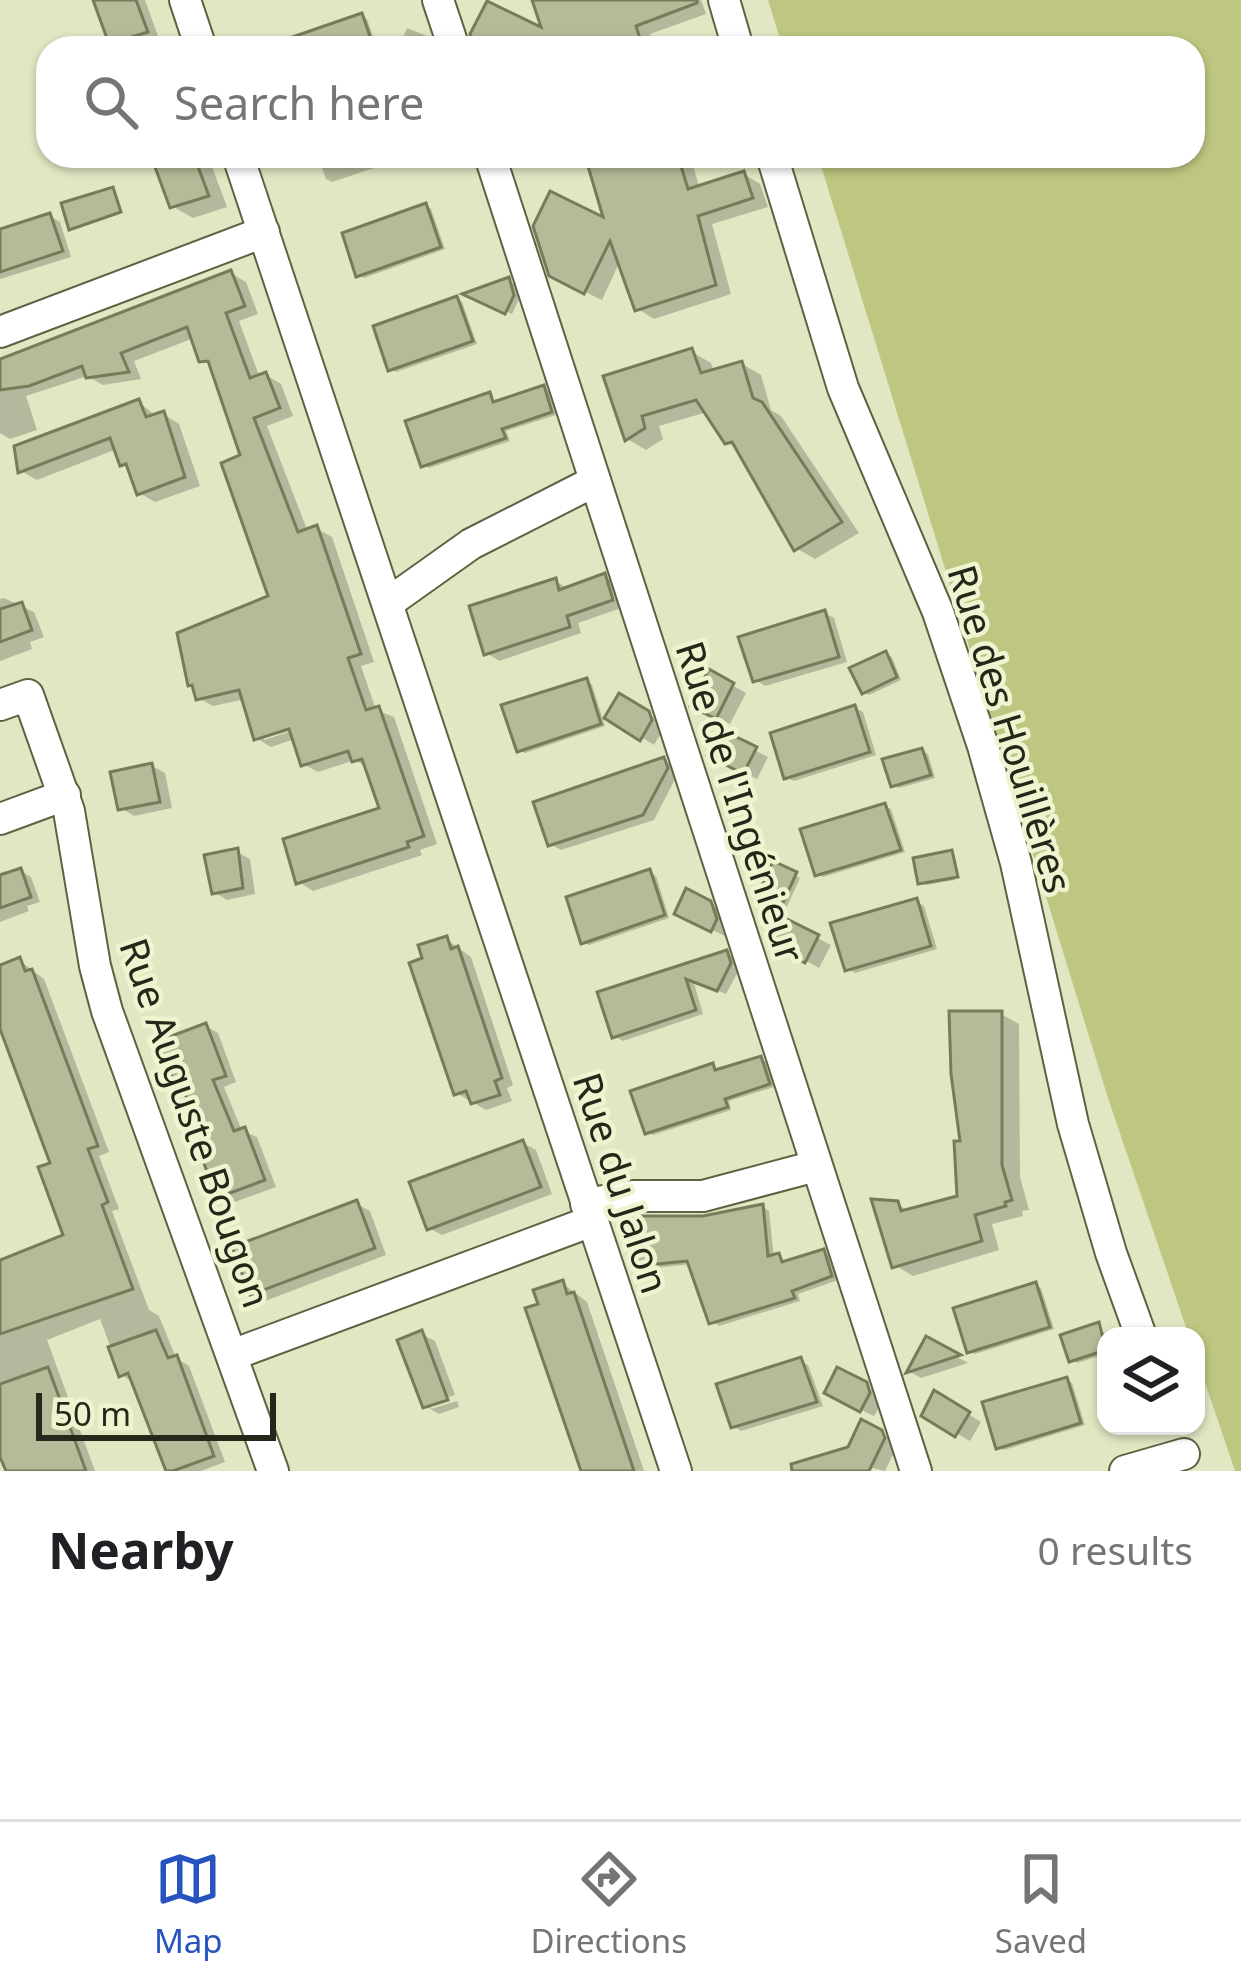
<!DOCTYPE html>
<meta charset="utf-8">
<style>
body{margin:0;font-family:"Noto Sans",sans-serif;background:#f6f6f6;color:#202124}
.controls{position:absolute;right:36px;bottom:36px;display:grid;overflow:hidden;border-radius:24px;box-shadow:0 3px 9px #0004}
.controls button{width:108px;height:108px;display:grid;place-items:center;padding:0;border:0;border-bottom:3px solid #e0e0e0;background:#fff;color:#202124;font:60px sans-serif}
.scale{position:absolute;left:36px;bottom:30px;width:240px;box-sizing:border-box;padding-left:12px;border:6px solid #252719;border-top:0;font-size:33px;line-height:42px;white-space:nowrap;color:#252719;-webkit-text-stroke:9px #eff4d0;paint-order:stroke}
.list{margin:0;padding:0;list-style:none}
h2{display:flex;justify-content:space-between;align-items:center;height:156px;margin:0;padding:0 48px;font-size:51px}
h2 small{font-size:39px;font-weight:400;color:#757577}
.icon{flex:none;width:66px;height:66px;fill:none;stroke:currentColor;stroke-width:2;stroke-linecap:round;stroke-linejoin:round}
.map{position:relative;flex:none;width:1241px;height:1471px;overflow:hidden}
.search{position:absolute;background:#fff;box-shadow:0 3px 9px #0004;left:36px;right:36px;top:36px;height:132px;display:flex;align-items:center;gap:30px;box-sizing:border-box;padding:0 42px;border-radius:36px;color:#757577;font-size:45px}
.sheet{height:348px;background:#fff}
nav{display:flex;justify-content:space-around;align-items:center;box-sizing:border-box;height:168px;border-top:3px solid #e0e0e0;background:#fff;font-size:33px;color:#757577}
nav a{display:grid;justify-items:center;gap:6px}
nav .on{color:#2753c1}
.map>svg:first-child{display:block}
.green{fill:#bec681}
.shadow{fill:#0003;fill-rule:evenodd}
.building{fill:#b5bb98;stroke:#767b5a;stroke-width:3}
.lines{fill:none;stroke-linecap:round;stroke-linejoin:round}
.street-casing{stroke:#5e6242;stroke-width:34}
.street{stroke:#fff;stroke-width:30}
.labels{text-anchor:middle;stroke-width:9;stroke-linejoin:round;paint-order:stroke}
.street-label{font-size:39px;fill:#252719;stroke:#eff4d0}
</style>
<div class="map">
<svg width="1241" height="1471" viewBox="0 0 1241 1471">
<rect width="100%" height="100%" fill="#e1e7c3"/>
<path class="green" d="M768 0H1241V1471H1235L1196 1356V1336H1189L1108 1098 818 156H1193V48H783Z"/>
<g class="shadow">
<path d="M96 0H145L159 39 131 48 111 42Z"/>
<path d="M536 0H701L706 14 650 34 655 48H476L546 33Z"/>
<path d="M362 16 367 19 377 48H282Z"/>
<path d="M407 28 427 36 445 48H405L400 45Z"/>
<path d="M154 156H208L227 207 193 218 172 206Z"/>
<path d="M318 156H410L332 182 326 179Z"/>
<path d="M586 156H690L700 189 744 174 760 184 768 207 712 224 731 294 654 319 638 309 620 261 602 300 569 284 608 223Z"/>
<path d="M426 206 431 209 445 249 364 278 359 275Z"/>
<path d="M50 216 60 222 71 257 0 279V232Z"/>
<path d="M231 273 246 282 258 314 239 321 260 378 266 375 281 384 293 416 267 426 308 532 317 529 332 537 374 662 361 666 376 710 394 717 437 844 420 850 422 855 313 891 299 882 383 810 368 768 355 760 318 772 303 764 295 739 271 747 256 738 245 699 213 706 198 698 196 688 191 684 272 598 244 457 214 367 202 360 194 338 134 361 141 379 103 385 87 376 26 396 37 430 10 439 0 433V363ZM303 722 304 727 264 740V734Z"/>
<path d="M509 281 514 284 519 299 512 314 469 295Z"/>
<path d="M457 299 462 302 477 344 396 372 390 369Z"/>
<path d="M692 352 711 363 714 372 742 364 761 375 771 410 781 416 859 533 815 559 796 548 740 450 727 442 707 412 659 426 663 439 646 450 627 439 607 378Z"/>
<path d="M543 388 549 391 556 415 506 431 510 441 429 468 423 465 489 395 497 404Z"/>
<path d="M139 402 157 417 163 414 179 424 200 486 155 502 139 493 131 470 122 464 117 449 37 480 21 471Z"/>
<path d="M604 576 617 584 624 607 578 623 581 633 499 661 487 653 555 581 569 589Z"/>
<path d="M4 598 34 612 44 637 30 642 32 649 0 661V599Z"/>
<path d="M824 613 834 618 847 662 765 686 756 680Z"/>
<path d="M886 654 892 657 901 680 869 695 864 692Z"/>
<path d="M710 673 746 693 730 724 706 712Z"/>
<path d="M587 682 592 685 605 726 525 753 519 750Z"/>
<path d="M620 697 662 722 664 728 654 745 608 717Z"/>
<path d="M855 708 863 712 876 755 794 781 786 777Z"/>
<path d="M721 733 768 757 757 779 711 754Z"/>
<path d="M922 751 928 754 935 778 899 788 893 785Z"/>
<path d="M664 760 674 766 677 775 654 820 561 850 550 844Z"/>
<path d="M152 766 165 773 172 808 134 816 121 808Z"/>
<path d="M885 806 891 809 905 852 823 877 818 874Z"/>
<path d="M237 852 250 859 255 894 227 900 214 892Z"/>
<path d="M950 853 955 880 926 885 920 882Z"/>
<path d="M775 865 800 878 785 911 759 899Z"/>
<path d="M6 871 13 874 21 871 31 877 40 902 27 906 29 911 0 922V873Z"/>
<path d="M650 873 656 876 669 918 589 945 583 942Z"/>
<path d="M688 892 724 912 729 928 725 936 691 920Z"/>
<path d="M917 902 924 906 937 949 855 973 848 969Z"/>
<path d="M784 921 831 945 819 968 773 943Z"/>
<path d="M446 939 471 957 513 1085 507 1088 512 1101 486 1110 456 1093 426 960Z"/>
<path d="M726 953 735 958 739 970 726 994 693 980 703 1014 623 1041 614 1036 601 994Z"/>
<path d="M20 961 44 979 109 1152 99 1156 119 1209 112 1211 149 1310 159 1316 176 1358 189 1366 225 1462 201 1471H169L135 1383 121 1375 100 1319 47 1340 95 1471H9L0 1449V1263L67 1237 54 1165 0 1021V968Z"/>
<path d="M1001 1014 1019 1024 1020 1177 1029 1210 1022 1211 1023 1216 992 1224 999 1250 913 1276 895 1265 897 1204 910 1212 960 1199 964 1144Z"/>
<path d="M206 1026 218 1033 236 1082 224 1087 242 1131 257 1137 276 1187 232 1203 220 1196 208 1144 189 1096 181 1091Z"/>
<path d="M761 1059 766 1062 774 1087 729 1101 731 1110 653 1135 647 1132 712 1066 719 1072Z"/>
<path d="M523 1143 536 1150 552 1194 442 1235 429 1228Z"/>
<path d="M357 1204 370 1211 386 1255 265 1301 252 1293Z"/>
<path d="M763 1207 769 1211 774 1258 779 1256 787 1263 823 1252 830 1256 838 1280 798 1294 800 1301 719 1326 712 1321 691 1264 646 1269 639 1265Z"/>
<path d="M562 1283 587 1302 644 1471H584L529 1310 542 1306Z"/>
<path d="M1035 1285 1041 1288 1054 1329 975 1354 970 1351Z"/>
<path d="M1099 1326 1106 1336V1354L1077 1363 1071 1360Z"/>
<path d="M422 1334 435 1341 455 1395 431 1403V1409L457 1401 459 1407 439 1414 425 1406Z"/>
<path d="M927 1340 968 1363 921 1378 910 1372Z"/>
<path d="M800 1361 808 1365 823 1406 741 1431 733 1426Z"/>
<path d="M838 1371 879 1393 882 1402 874 1416 840 1400Z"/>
<path d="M1066 1380 1072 1383 1085 1425 1004 1450 998 1447Z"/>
<path d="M936 1394 981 1422 970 1441 925 1415Z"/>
<path d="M862 1423 895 1441 897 1446 885 1471 859 1465Z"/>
</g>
<g class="building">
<path d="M93 0H136L148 32 109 44Z"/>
<path d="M532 0H697V3L636 26 643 48H473L470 34 487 1 541 27Z"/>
<path d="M362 13 374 48H273L272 44Z"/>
<path d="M151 156H194L209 196 170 208Z"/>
<path d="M585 156H678L688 189 744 171 753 198 698 216 716 285 635 311 610 241 584 294 549 276 533 226 550 191 603 217Z"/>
<path d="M113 187 121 212 69 230 61 203Z"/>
<path d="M426 203 441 247 356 277 342 233Z"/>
<path d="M50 213 63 251 0 272V229Z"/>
<path d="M231 270 245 306 226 313 250 378 266 372 280 408 254 418 298 532 317 525 361 654 348 658 366 710 379 706 424 836 407 842 409 847 296 884 283 839 379 808 362 759 352 762 348 751 301 766 289 729 254 740 239 690 196 700 192 685 188 686 177 633 268 596 221 463 240 455 208 361 199 362 187 327 121 353 129 372 86 378 82 366 29 386 0 390V359Z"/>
<path d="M509 277 514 295 505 314 462 294Z"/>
<path d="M457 296 473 341 388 371 373 326Z"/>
<path d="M692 348 701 373 742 361 753 398 762 402 842 522 794 551 732 442 725 444 696 400 642 416 645 428 625 441 603 376Z"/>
<path d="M544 385 552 412 502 429 506 438 421 467 405 421 490 392 493 402Z"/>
<path d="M139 399 146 417 164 411 185 477 137 495 126 464 120 466 110 438 18 473 14 446Z"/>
<path d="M605 573 613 600 567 616 570 627 484 655 469 606 556 578 559 590Z"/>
<path d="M22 602 32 630 0 642V609Z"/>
<path d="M825 610 839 657 753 682 738 637Z"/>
<path d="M886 651 897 677 862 694 849 668Z"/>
<path d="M709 669 734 683 716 719 690 706Z"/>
<path d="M587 678 601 724 517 752 501 705Z"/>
<path d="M619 693 649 711 652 720 640 741 604 718Z"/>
<path d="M855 705 870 752 784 779 770 733Z"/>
<path d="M720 729 757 747 743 774 707 755Z"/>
<path d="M922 748 931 775 891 787 882 759Z"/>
<path d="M664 757 668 768 643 815 548 846 533 802Z"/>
<path d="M152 763 160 802 118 810 110 772Z"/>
<path d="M885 803 901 850 815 876 800 829Z"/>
<path d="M238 848 243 888 212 894 204 855Z"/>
<path d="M952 850 958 877 918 884 913 858Z"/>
<path d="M773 861 797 872 779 911 755 901Z"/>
<path d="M21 868 31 897 0 908V875Z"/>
<path d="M650 869 665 915 581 944 566 897Z"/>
<path d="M686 888 711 901 717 919 711 932 674 914Z"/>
<path d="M917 898 931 946 845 971 830 923Z"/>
<path d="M783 917 819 935 805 963 770 944Z"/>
<path d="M447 936 451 949 458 946 502 1078 495 1081 500 1095 471 1104 466 1091 454 1095 409 963 422 958 418 945Z"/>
<path d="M727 950 731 963 717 991 686 979 696 1010 612 1038 597 992Z"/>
<path d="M20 957 25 971 32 969 98 1146 88 1149 108 1202 102 1205 133 1289 0 1334V1260L63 1235 38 1167 50 1163 0 1029V965Z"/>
<path d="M949 1011H1002V1165L1012 1200 1005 1202 1006 1206 975 1215 982 1241 892 1268 871 1199 898 1201 901 1211 957 1196 954 1141H960L951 1074Z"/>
<path d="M206 1023 226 1076 213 1080 234 1131 245 1127 265 1180 217 1198 197 1145 204 1142 184 1091 178 1093 158 1041Z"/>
<path d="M761 1056 770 1084 725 1099 728 1107 645 1134 630 1091 713 1063 715 1070Z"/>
<path d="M523 1140 541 1187 427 1230 409 1182Z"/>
<path d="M357 1200 375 1248 250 1295 232 1247Z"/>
<path d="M763 1204 768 1256 779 1253 782 1262 824 1249 832 1276 792 1291 795 1298 709 1324 687 1261 636 1266 632 1216H703Z"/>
<path d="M563 1280 567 1294 574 1292 634 1471H581L525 1308 538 1304 533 1290Z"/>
<path d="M1036 1282 1050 1327 967 1353 953 1308Z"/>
<path d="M1099 1322 1106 1350 1069 1362 1060 1335Z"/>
<path d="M156 1330 168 1358 177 1355 214 1456 173 1471H166L128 1373 119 1377 108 1347Z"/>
<path d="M422 1330 448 1400 423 1408 397 1340Z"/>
<path d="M926 1336 961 1355 906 1373Z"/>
<path d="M801 1357 817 1402 731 1428 716 1384Z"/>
<path d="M48 1367 86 1471H6L0 1457V1384Z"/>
<path d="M837 1367 867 1382 870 1393 860 1412 824 1393Z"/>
<path d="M1067 1377 1081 1423 996 1449 982 1402Z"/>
<path d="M934 1390 970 1412 955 1437 921 1416Z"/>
<path d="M861 1419 882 1430 885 1438 869 1471H792L791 1464 848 1447Z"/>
</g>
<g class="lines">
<g class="street-casing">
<g id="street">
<path d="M185 0 201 48"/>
<path d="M438 0 454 48"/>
<path d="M724 0 738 48"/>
<path d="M238 156 676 1471"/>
<path d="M490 156 916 1471"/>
<path d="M772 156 843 388 938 612 983 746 1016 863 1073 1124 1111 1253 1141 1336"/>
<path d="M0 332 264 232"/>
<path d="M388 603 471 544 595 481"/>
<path d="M0 705 28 695 69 811 95 966 107 1011 273 1471"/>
<path d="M0 819 65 795"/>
<path d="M586 1204 633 1196H703L816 1166"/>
<path d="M232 1355 592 1221"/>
<path d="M1125 1471 1184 1454"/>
</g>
</g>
<use href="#street" class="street"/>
</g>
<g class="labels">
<g class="street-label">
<text transform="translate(1010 729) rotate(73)" y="14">Rue des Houillères</text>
<text transform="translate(740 802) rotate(72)" y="14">Rue de l'Ingénieur</text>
<text transform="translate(195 1123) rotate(71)" y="14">Rue Auguste Bougon</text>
<text transform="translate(621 1183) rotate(72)" y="14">Rue du Jalon</text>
</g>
</g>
</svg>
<div class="controls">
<button><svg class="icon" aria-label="layers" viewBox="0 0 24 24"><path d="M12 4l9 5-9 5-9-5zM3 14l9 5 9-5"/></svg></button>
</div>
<div class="scale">50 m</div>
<div class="search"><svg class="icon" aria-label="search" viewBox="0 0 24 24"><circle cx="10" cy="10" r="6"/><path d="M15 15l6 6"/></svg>Search here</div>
</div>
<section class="sheet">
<h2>Nearby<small>0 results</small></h2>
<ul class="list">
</ul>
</section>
<nav>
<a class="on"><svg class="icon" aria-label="map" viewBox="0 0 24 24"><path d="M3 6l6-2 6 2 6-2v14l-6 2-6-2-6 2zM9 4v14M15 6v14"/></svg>Map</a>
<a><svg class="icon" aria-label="directions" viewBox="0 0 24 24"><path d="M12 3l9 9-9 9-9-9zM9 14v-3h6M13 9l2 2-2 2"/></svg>Directions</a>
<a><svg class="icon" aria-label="saved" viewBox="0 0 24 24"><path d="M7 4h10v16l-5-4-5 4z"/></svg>Saved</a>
</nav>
